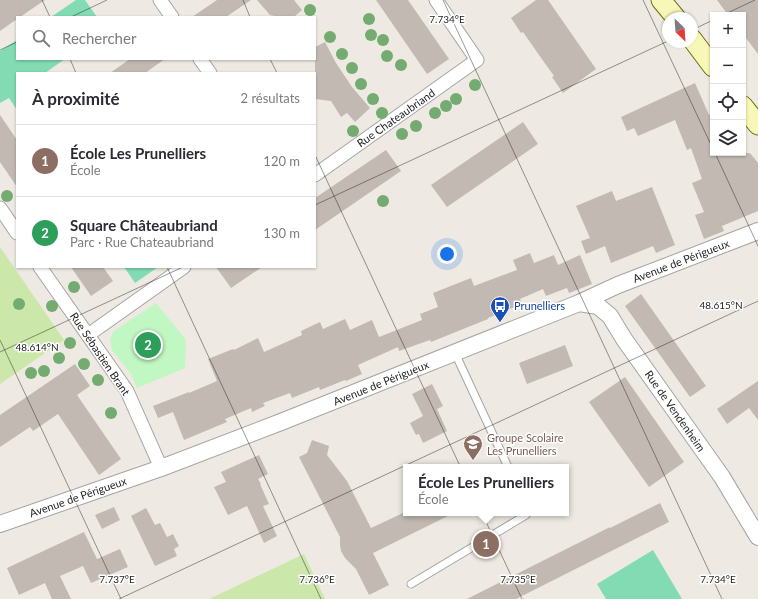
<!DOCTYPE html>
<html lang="fr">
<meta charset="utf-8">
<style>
body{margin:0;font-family:Lato,sans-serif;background:#f2f2f3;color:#2b2b33}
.controls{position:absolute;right:12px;top:12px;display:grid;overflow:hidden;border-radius:0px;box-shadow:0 1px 3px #0004}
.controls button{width:36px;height:36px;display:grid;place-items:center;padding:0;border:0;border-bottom:1px solid #e1e1e2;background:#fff;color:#2b2b33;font:20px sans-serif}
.compass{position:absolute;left:662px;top:12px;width:36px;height:36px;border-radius:50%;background:#fff;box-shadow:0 1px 3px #0004;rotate:155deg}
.you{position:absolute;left:447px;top:254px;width:14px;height:14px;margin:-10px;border:3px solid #fff;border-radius:50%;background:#1a73e8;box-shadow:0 0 0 6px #1a73e833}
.badge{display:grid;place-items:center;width:26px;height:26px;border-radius:50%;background:#b45309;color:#fff;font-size:13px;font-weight:700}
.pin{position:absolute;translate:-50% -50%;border:2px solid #fff;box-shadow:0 1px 4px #0006}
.popup{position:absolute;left:403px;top:464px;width:166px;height:52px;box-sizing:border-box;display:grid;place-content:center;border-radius:0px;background:#fff;filter:drop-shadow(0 1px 3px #0005);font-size:13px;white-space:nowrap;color:#7c7c81}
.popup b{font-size:15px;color:#2b2b33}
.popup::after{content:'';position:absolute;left:50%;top:100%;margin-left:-8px;border:8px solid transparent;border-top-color:#fff}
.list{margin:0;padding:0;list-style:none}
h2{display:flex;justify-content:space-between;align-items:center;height:52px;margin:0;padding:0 16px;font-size:17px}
h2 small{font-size:13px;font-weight:400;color:#7c7c81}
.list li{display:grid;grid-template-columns:26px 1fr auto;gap:12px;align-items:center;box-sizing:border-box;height:72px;padding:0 16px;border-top:1px solid #e1e1e2}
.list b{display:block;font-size:15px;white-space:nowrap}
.list p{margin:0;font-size:13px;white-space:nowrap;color:#7c7c81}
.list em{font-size:13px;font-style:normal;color:#7c7c81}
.icon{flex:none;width:22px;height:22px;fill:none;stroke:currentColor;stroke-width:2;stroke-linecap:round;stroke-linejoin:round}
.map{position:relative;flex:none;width:758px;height:599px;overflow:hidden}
.search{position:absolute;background:#fff;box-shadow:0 1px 3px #0004;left:16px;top:16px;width:300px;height:44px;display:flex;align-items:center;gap:10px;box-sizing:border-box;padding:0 14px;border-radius:0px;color:#7c7c81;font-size:15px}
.panel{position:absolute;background:#fff;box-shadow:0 1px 3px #0004;left:16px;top:72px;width:300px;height:196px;border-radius:0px}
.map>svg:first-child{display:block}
.grass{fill:#cbe7aa}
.park{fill:#c1f7c2}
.pitch{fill:#83dbb4}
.building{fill:#c2b9b3}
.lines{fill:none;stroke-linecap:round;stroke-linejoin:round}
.service-casing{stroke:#a4a4a4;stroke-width:9}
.minor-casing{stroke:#a4a4a4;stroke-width:15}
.tertiary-casing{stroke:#a4a4a4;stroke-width:18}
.secondary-casing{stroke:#6a7008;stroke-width:21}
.service{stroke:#fff;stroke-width:7}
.minor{stroke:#fff;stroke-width:13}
.tertiary{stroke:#fff;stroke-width:16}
.secondary{stroke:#f7f7b8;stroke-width:19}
.tree{fill:#73ab70}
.ticks{fill:none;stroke:#1d1d1d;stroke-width:1;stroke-opacity:0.45}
.labels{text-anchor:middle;stroke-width:3;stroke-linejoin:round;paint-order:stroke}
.street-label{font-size:11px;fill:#1d1d1d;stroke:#fff}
.transit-label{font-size:11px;fill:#164399;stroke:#fff;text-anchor:start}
.education-label{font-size:11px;fill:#785e54;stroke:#fff;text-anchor:start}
.ticks-label{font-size:10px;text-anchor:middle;fill:#1d1d1d;stroke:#fff;stroke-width:3;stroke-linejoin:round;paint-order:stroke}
</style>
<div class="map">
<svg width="758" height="599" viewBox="0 0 758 599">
<rect width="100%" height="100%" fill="#eeeae3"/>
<g class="grass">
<path d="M0 247 64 340 0 384Z"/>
<path d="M304 554 325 599H209Z"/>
</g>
<path class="park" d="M156 303 186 340 185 368 137 388 131 374 112 350 110 340 114 331Z"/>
<g class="pitch">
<path d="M76 0H85L97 17H51Z"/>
<path d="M17 40V59H65L45 73H17V110L9 98 0 103V51Z"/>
<path d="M124 267H158L135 283Z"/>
<path d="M653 550 682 599H606L597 584Z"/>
</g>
<g class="building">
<path d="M0 0H45L20 17H17V19L0 31Z"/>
<path d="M217 0H251L226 17H192Z"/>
<path d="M257 0H294L302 10 294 17H280L270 15Z"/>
<path d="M376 0H408L449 59 427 74Z"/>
<path d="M536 0H548L596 69 563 93 552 77 554 76 539 55 523 32 521 33 511 18Z"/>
<path d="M717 0H758V54L743 34V15H728Z"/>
<path d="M325 42 336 63 352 87 370 108 355 122 347 113 341 117 331 101 315 99V47Z"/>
<path d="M130 59H165L145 73H110Z"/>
<path d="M695 83 709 115 713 113V153H750L758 163V211L722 226 724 231 704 239 695 215 704 212 692 183 702 179 691 148 687 150 675 120 638 136 634 128 627 131 621 117Z"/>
<path d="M0 115 17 140V187L0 162Z"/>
<path d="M523 122 538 144 447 207 431 185Z"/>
<path d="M386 150 401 171 315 230V198Z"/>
<path d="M652 187 675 245 656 253 653 246 611 263 605 246 586 254 581 241 590 238 576 206 612 191 616 201Z"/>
<path d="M530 253 534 263 554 255 558 265 580 255 592 284 569 293 567 288 546 296 543 289 520 299 522 304 488 318V319L431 342 430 340 399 351 398 347 358 365 362 374 346 381 345 380 320 390 319 387 292 398 290 393 263 403 265 406 252 412 251 408 225 419 227 422 184 440 173 412 158 418 153 406 189 392V393L217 381 208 359 233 349 234 350 258 338 264 352 302 335 301 331 320 322 323 329 345 319 350 330 372 320 379 337 422 320 420 314 438 307 433 293 471 278 474 286 517 270 513 260Z"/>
<path d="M71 267H103L113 281 91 296Z"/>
<path d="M216 267H262L231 288Z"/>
<path d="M641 294 706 386 690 397 625 306Z"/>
<path d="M565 345 573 366 527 384 519 363Z"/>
<path d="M75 364 90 386 77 395 121 459 99 475 58 414 33 431 30 427 0 447V415Z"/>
<path d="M625 377 684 462 649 487 589 402Z"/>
<path d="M758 381V420L749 408 727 424 717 409Z"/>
<path d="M432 384 443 406 437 409 447 431 423 443 419 434 416 435 410 423 423 416 412 394Z"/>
<path d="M312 440 329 446 327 455 347 481 371 528 403 513H454L373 553 389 585 369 595 356 569 345 558 341 551 340 545V537L299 457 307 453Z"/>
<path d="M259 455 268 474 258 479 261 484H260L269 504 263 506 277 536 264 543 247 506 228 515 214 487 226 482 221 472Z"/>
<path d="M660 503 669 522 516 599H467L610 527V528Z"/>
<path d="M114 507 120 520 102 529 95 515Z"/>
<path d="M146 508 155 525 160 523 167 537 173 534 179 546 174 549 177 556 155 566 131 516Z"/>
<path d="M84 532 97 559 120 549 128 567 91 583 83 566 60 576 71 599H52L45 583 19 595 7 568Z"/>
</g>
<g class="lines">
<g class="service-casing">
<g id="service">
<path d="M455 353 508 467"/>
<path d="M411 584 526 515 527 513"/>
</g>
</g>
<g class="minor-casing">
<g id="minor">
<path d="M160 0 172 17"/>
<path d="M200 59 210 73"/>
<path d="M315 175 477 60 436 0"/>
<path d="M0 208 17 233"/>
<path d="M40 267 127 391 154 452 161 468"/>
<path d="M88 335 184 267"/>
</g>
</g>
<g class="tertiary-casing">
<g id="tertiary">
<path d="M579 303 598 306 610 316 624 339 722 477 758 537"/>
<path d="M0 524 161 468 281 422 579 303 618 285 758 231"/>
</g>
</g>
<g class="secondary-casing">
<g id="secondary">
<path d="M661 0 676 18"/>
<path d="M692 39 713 67"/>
<path d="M743 106 758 125"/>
</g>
</g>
<use href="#service" class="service"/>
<use href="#minor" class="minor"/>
<use href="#tertiary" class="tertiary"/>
<use href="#secondary" class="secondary"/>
</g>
<g class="tree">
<circle cx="310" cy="10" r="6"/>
<circle cx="369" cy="19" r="6"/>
<circle cx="371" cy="35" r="6"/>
<circle cx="330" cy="37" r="6"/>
<circle cx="383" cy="40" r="6"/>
<circle cx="342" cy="54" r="6"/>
<circle cx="387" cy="56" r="6"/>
<circle cx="401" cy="65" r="6"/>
<circle cx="352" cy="68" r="6"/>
<circle cx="361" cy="84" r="6"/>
<circle cx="475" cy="85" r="6"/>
<circle cx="373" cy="99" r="6"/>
<circle cx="456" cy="99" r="6"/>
<circle cx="446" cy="106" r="6"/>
<circle cx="382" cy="113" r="6"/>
<circle cx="435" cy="113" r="6"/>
<circle cx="416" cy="126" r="6"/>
<circle cx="353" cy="131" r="6"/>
<circle cx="402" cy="134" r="6"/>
<circle cx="7" cy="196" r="6"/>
<circle cx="383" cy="201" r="6"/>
<circle cx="74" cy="287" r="6"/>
<circle cx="19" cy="304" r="6"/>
<circle cx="52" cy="306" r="6"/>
<circle cx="70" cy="343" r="6"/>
<circle cx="59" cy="358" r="6"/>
<circle cx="84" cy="364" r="6"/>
<circle cx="44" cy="371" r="6"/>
<circle cx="31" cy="373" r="6"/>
<circle cx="98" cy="380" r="6"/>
<circle cx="111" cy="413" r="6"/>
</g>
<path class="ticks" d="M42 0 50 17M243 0 250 17M443 0 722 599M643 0 713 149M723 15 755 0M71 17 107 0M692 30 713 20M0 50 17 42M70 59 76 73M270 59 277 73M715 153 758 246M315 155 522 599M315 205 668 41M167 267 321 599M0 340 121 599M0 352 183 267M119 599 758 301"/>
<defs>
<g id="bus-pin" transform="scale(1)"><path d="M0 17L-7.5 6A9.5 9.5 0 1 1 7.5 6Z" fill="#1a4fb4" stroke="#fff"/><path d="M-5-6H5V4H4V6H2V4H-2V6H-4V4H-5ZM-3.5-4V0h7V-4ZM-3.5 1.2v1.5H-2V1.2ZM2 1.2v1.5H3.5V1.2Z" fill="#fff"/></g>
<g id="school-pin" transform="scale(1)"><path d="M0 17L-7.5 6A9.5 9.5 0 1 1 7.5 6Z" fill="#8d6e63" stroke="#fff"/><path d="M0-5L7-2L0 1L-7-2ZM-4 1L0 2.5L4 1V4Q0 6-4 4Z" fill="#fff"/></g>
</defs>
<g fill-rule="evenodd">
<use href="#bus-pin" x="500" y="306"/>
<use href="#school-pin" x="473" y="444"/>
</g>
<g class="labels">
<g class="street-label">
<text transform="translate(396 118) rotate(-35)" y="4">Rue Chateaubriand</text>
<text transform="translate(681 261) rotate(-21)" y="4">Avenue de Périgueux</text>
<text transform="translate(100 354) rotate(56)" y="4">Rue Sébastien Brant</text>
<text transform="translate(381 383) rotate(-22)" y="4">Avenue de Périgueux</text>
<text transform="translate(675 411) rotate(55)" y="4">Rue de Vendenheim</text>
<text transform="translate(78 497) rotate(-19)" y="4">Avenue de Périgueux</text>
</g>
<g class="transit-label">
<text x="514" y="310">Prunelliers</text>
</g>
<g class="education-label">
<text x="487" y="442">Groupe Scolaire<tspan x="487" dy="13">Les Prunelliers</tspan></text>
</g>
</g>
<g class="ticks-label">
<text x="447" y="23">7.734°E</text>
<text x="721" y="309">48.615°N</text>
<text x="37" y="351">48.614°N</text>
<text x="518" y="583">7.735°E</text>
<text x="117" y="583">7.737°E</text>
<text x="317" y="583">7.736°E</text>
<text x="718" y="583">7.734°E</text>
</g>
</svg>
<div class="controls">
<button>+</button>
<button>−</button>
<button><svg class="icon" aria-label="locate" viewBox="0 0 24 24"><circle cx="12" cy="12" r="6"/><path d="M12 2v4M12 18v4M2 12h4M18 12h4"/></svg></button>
<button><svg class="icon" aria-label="layers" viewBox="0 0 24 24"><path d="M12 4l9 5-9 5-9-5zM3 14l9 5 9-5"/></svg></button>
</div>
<svg class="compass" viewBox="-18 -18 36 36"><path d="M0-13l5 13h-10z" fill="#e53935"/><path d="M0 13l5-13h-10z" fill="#7c7c81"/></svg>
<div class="you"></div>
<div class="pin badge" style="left:486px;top:544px;background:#8d6e63">1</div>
<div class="popup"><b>École Les Prunelliers</b>École</div>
<div class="pin badge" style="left:148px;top:345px;background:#2e9e5b">2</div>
<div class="search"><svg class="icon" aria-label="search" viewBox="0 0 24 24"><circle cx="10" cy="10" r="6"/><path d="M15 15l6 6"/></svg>Rechercher</div>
<section class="panel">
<h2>À proximité<small>2 résultats</small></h2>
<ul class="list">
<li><span class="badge" style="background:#8d6e63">1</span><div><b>École Les Prunelliers</b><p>École</p></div><em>120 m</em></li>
<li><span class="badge" style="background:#2e9e5b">2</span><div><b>Square Châteaubriand</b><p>Parc · Rue Chateaubriand</p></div><em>130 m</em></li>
</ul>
</section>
</div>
